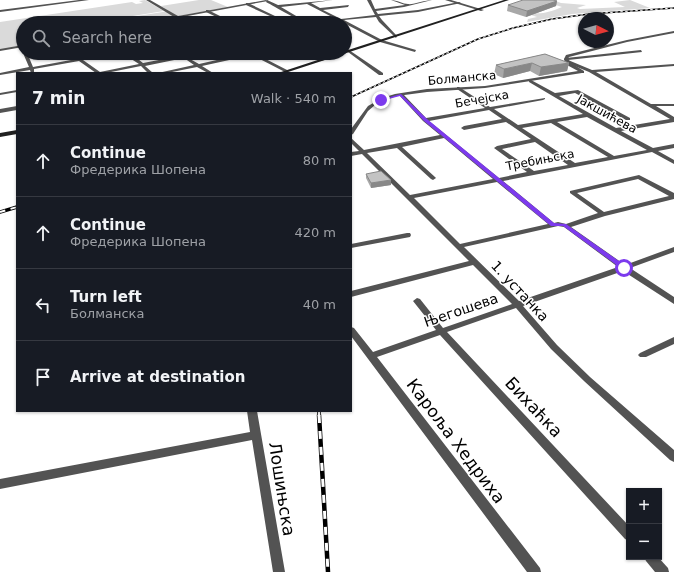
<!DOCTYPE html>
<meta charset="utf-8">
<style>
body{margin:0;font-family:"DejaVu Sans",sans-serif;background:#20242c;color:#f1f3f6}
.controls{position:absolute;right:12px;bottom:12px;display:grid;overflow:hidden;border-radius:0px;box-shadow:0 1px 3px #0004}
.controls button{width:36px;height:36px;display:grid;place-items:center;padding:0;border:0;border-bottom:1px solid #363941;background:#171b24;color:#f1f3f6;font:20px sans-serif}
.compass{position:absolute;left:578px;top:12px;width:36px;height:36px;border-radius:50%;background:#171b24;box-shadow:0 1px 3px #0004;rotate:96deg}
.stop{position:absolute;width:12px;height:12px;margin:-9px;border:3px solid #7c3aed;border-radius:50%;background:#fff}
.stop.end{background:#7c3aed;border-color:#fff;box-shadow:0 1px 4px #0008}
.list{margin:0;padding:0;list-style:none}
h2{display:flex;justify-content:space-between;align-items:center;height:52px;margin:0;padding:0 16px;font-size:17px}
h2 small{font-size:13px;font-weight:400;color:#9ea1a6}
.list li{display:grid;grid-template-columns:26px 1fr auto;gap:12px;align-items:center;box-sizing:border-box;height:72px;padding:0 16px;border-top:1px solid #363941}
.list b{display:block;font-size:15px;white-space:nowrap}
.list p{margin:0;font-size:13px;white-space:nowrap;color:#9ea1a6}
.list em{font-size:13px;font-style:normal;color:#9ea1a6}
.icon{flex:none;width:22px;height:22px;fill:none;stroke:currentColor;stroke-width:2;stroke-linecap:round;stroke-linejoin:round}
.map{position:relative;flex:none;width:674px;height:572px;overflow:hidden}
.search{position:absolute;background:#171b24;box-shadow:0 1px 3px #0004;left:16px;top:16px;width:336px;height:44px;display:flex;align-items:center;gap:10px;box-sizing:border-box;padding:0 14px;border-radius:22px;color:#9ea1a6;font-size:15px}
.panel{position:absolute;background:#171b24;box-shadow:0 1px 3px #0004;left:16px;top:72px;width:336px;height:340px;border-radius:0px}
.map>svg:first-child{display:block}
.green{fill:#dadada}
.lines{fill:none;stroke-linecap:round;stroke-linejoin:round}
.minor{fill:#535353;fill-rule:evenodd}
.tertiary{fill:#535353;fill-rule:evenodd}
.secondary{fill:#202020;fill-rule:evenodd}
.rail-far3-casing{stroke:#000;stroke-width:1.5}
.rail-far2-casing{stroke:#000;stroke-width:3.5}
.rail-far1-casing{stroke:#000;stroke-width:4}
.rail-casing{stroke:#000;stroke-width:4.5}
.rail-far3{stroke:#fff;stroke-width:1;stroke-dasharray:2.5;stroke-linecap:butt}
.rail-far2{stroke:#fff;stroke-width:2;stroke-dasharray:5.5;stroke-linecap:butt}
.rail-far1{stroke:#fff;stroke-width:2.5;stroke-dasharray:7;stroke-linecap:butt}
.rail{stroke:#fff;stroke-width:3;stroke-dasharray:8;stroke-linecap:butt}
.wall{fill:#a8a8a8}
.shaded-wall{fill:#888}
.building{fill:#c3c3c3;stroke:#888}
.route{fill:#7c3aed}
.labels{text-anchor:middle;stroke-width:3;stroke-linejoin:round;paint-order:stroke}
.far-street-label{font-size:12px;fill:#000;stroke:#fff}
.street-label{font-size:14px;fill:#000;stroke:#fff}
.near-street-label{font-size:17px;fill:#000;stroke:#fff}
</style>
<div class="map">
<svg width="674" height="572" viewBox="0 0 674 572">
<rect width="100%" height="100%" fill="#fff"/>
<g class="green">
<path d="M145 0 164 11 89 23H23V45L0 50V22L132 2 136 4 143 3 139 1Z"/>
<path d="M199 0H211L228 7 140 23H93L169 11 161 6Z"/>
<path d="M540 0H553L561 3 586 5 577 8 580 9 625 7 614 2 630 0 650 8 572 14 527 22 528 19 537 17 513 9C535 14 541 16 562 7Z"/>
</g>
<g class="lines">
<g class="minor">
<path d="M79 0H89L0 12V10Z"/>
<path d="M267 0 278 5 333 0 311 3 320 8 349 5 348 7 323 10 341 19 375 15 367 0H371L375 9 405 5 391 0C397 0 403 4 408 4 413 5 425 0 432 0L404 7 376 11 378 14 418 10 459 2 461 3 418 12 379 16 382 20 397 36 396 38 379 22 376 17 344 20 382 40 416 50 415 52 380 42 340 21 311 23 336 19 307 4 281 7 308 23C302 23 274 6 266 2Z"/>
<path d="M246 3H248L275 16 263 19V17L270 16 246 5Z"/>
<path d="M206 10H208L234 23H229L206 12Z"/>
<path d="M177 16 191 22 192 23H187L176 18Z"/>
<path d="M349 50 383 73V75H379L348 52Z"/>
<path d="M641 50 642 52 568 60 592 70 674 64V66L596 72 651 104H674V106H656L674 117V122L621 131 653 148 674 144V148L658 151 674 160V164L652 152 503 181 554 223 558 222 566 224 598 213 570 193V191L639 175 674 193V199L605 216 571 227 625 265 674 247V252L630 268 674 297V304L623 271 523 306 557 345 590 377 674 450V462L670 460 584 381 551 349 516 308 447 332 629 526V541L625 539 440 335 377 357 540 568 541 572H527L351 336V327L354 328 373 352 436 330 413 301 417 298 420 299 443 328 512 304 473 265 351 297V291L469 261 362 154 351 156V152L359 151 351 143V138L364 150 440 135 423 121 399 95 403 94 426 118 485 108 457 89V87H459L490 107 545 98V99L543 100 494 109 518 125 583 114 529 82V80H531L555 93 578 90 630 118V120H626L575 93 559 96 616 128 670 119 589 72 565 62 564 59 566 58ZM489 110 502 119 464 126 461 128 464 130 506 122 531 139 497 146 494 148 527 172 499 178 429 121ZM587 117 647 150 614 156 557 122ZM551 123 608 157 575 163 522 128ZM444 138 493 179 410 195 367 153 397 148 431 179 433 180 436 178 435 177 402 147ZM535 142 568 165 534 171 502 149ZM638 179 669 196 604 212 577 193ZM497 182 548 224 460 244 414 198ZM558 226 564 227 618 267 519 301 464 247Z"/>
<path d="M23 53H39L28 55 33 67 109 53H118L83 60 100 72 139 64 122 53C130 53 137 58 143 63L180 56 179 55 181 54 199 64 248 53H254L289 71 285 72 252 55 202 66 213 73H208L197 67 167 73H158L194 65 184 58 145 66 153 73H148L141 66 106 73H96L79 61 34 69V73H31L30 70 0 75V73L29 67Z"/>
<path d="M302 53H308L324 60 321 61Z"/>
<path d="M17 90V92L0 95V93Z"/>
<path d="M17 106V110L0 113V109Z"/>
<path d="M407 233H410L411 235 410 237 351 248V244Z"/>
<path d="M674 337V344L646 357H640L638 355 640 353Z"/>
<path d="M644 557H658L668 568 669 572H655L646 561Z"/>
</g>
<g class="tertiary">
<path d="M146 0H150L178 16 266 0 268 1 150 23H142L174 17Z"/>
<path d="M445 0H451L484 10 481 11Z"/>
<path d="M674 31V33L627 42 569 57 568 59 571 63 584 71V73H582L485 88 427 92 397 96 385 100 375 105 368 111 353 134 351 135V129L368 106 382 98 395 94 427 89 485 86 578 71 567 65 564 59 566 55 627 40Z"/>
<path d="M23 45V47L0 51V49Z"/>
<path d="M247 411H257L285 572H273L252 440 0 489V479L250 432Z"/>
</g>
<g class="secondary">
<path d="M504 0H509L285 73H278L339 53H345V51Z"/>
<path d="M17 130V134L0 137V133Z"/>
</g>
<g class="rail-far3-casing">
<path id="rail-far3" d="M351 97 478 39 513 28 552 19 589 14 674 8"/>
</g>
<g class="rail-far2-casing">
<path id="rail-far2" d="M0 212 17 207"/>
</g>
<g class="rail-far1-casing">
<path id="rail-far1" d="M319 411V416"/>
</g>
<g class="rail-casing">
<path id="rail" d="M319 415 328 572"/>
</g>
<use href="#rail-far3" class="rail-far3"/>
<use href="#rail-far2" class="rail-far2"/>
<use href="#rail-far1" class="rail-far1"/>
<use href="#rail" class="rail"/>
</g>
<g class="wall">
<path d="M557 1 556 6 526 17 507 11 508 5Z"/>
<path d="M545 54 569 63 567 71 539 76 530 71 503 78 494 74 496 65Z"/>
<path d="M366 174 391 180V185L371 188 366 178Z"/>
</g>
<g class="shaded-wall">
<path d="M557 1 556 6 526 17 527 11Z"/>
<path d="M532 63 530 71 503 78 504 69Z"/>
<path d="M569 63 567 71 539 76 541 67Z"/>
<path d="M391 180V185L371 188V183Z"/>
</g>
<g class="building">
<path d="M523 0H553L557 1 527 11 508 5Z"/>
<path d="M545 54 569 63 541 67 532 63 504 69 496 65Z"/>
<path d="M381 171 391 180 371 183 366 174Z"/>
</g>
<path class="route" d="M401 94 427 119 554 223 566 224 626 266V269H622L563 226H551L424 121 400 96 381 101 379 100Z"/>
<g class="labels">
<g class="far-street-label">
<text transform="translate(462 78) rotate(-5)" y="4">Болманска</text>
<text transform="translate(482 99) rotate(-10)" y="4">Бечејска</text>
<text transform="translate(607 114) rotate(29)" y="4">Јакшићева</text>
<text transform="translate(540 160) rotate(-11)" y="4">Требињска</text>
</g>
<g class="street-label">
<text transform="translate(520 291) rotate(47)" y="5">1. устанка</text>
<text transform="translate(461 310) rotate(-19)" y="5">Његошева</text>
</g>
<g class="near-street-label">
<text transform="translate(534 407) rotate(47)" y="6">Бихаћка</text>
<text transform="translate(456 441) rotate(53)" y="6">Кароља Хедриха</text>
<text transform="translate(282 489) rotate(81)" y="6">Лошињска</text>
</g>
</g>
</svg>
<div class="controls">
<button>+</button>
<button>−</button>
</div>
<svg class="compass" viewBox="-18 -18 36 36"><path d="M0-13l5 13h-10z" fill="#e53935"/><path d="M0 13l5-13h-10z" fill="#9ea1a6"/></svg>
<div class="stop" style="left:624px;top:268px"></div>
<div class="stop end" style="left:381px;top:100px"></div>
<div class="search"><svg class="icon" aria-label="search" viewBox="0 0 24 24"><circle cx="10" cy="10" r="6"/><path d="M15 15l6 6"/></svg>Search here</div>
<section class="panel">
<h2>7 min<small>Walk · 540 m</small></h2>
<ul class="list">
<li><svg class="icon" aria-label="ahead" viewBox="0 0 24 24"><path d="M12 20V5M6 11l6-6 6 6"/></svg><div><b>Continue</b><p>Фредерика Шопена</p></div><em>80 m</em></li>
<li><svg class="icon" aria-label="ahead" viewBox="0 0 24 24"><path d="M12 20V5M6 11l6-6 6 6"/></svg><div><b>Continue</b><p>Фредерика Шопена</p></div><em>420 m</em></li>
<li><svg class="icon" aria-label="left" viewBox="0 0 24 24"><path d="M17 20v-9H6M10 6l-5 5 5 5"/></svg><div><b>Turn left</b><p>Болманска</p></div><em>40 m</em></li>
<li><svg class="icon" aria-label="arrive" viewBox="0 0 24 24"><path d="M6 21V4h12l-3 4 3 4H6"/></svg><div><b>Arrive at destination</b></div></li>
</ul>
</section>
</div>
